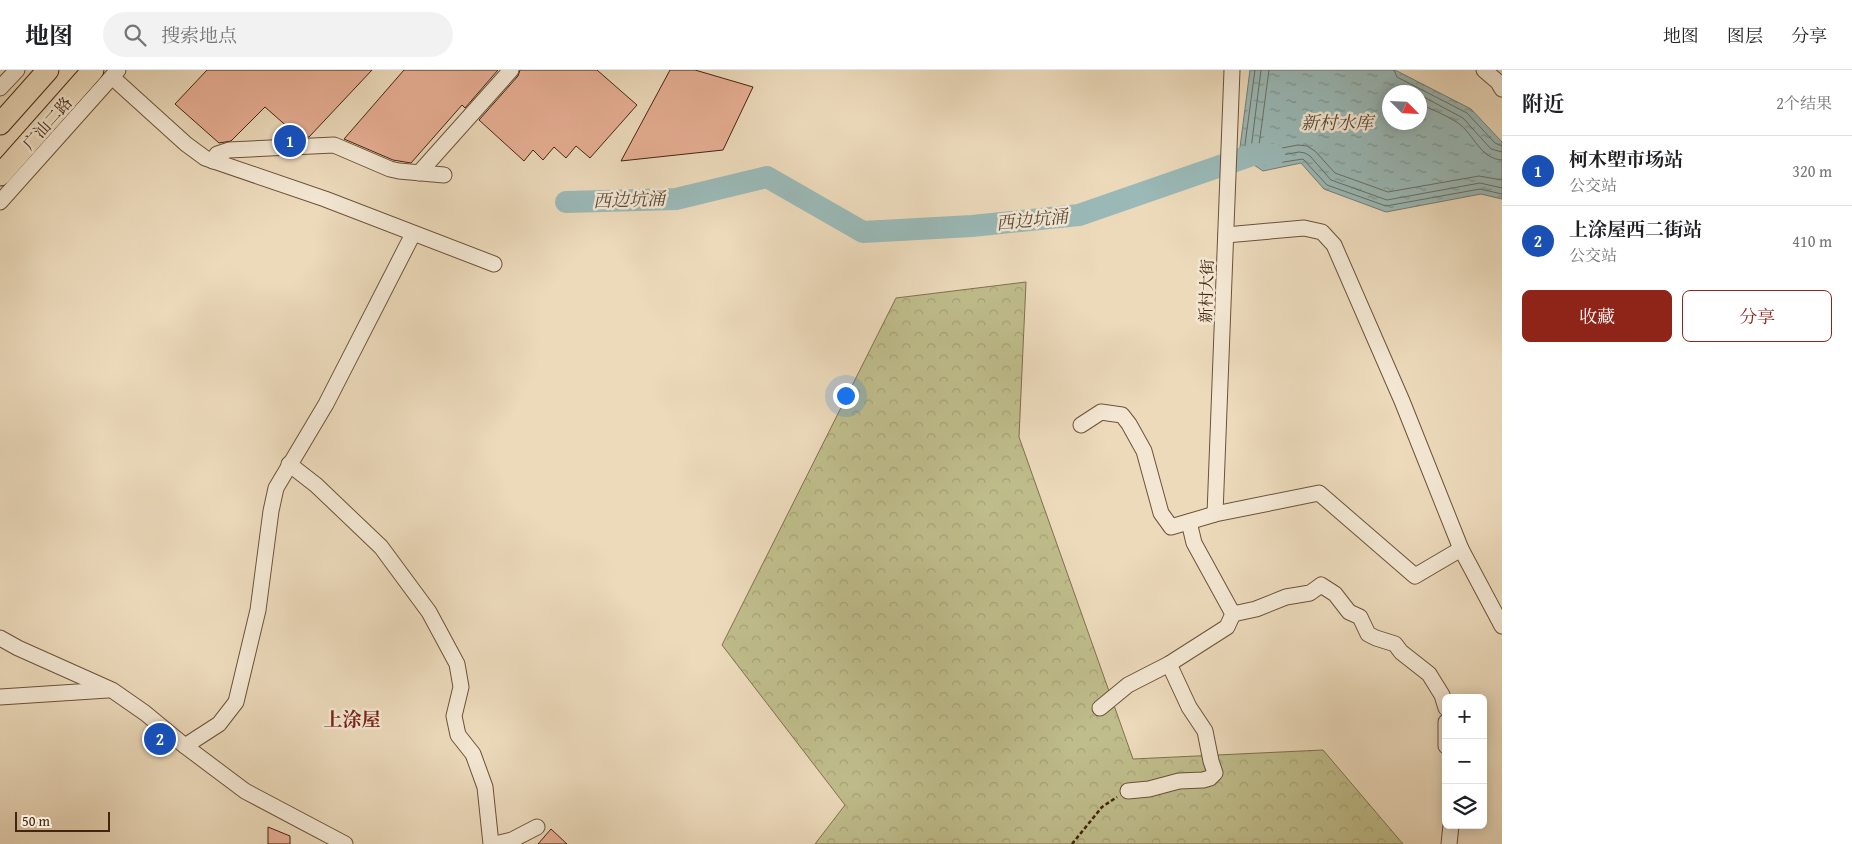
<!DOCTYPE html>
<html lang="zh">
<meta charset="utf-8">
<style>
body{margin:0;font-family:"Gentium Book Plus","Noto Serif SC",serif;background:#f2f2f2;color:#202124}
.controls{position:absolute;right:15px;bottom:15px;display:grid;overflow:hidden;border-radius:8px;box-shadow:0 2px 12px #0003}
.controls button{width:45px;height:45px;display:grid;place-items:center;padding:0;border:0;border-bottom:1px solid #e0e0e0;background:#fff;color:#202124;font:25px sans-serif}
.compass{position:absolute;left:1382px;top:15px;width:45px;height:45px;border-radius:50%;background:#fff;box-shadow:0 2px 12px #0003;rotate:114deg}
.scale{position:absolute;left:15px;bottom:12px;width:95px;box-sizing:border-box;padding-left:5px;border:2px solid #43240f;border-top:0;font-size:14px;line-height:18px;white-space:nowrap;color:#43240f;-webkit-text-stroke:4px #f3e7d3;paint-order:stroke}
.you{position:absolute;left:845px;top:325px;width:18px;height:18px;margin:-12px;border:4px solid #fff;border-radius:50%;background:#1a73e8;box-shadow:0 0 0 8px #1a73e833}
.badge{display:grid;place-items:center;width:32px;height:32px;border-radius:50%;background:#8f2418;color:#fff;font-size:16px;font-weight:700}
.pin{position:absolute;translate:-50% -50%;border:2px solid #fff;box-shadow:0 1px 5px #0006}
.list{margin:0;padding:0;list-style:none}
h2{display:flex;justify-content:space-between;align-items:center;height:65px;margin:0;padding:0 20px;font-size:21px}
h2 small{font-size:16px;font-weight:400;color:#757577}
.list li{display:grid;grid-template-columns:32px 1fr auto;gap:15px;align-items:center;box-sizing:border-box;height:70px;padding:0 20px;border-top:1px solid #e0e0e0}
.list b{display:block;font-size:19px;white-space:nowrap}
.list p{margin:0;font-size:16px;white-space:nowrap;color:#757577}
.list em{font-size:16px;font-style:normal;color:#757577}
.actions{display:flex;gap:10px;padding:15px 20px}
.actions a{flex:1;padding:11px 0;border:1px solid #8f2418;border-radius:8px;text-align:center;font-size:18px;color:#8f2418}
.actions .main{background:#8f2418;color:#fff}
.icon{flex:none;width:28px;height:28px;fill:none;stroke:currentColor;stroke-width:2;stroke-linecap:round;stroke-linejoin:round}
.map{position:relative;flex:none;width:1502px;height:774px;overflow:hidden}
header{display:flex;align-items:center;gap:30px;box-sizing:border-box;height:70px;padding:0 25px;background:#fff;border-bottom:1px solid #e0e0e0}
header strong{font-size:24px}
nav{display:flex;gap:28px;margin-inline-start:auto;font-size:18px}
.search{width:350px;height:45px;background:#f2f2f2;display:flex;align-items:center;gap:12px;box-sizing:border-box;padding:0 18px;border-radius:28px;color:#757577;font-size:19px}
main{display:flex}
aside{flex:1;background:#fff}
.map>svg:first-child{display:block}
.forest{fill:url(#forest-crowns);stroke:#81704d}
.water{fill:url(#water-ripples);stroke:#777d74;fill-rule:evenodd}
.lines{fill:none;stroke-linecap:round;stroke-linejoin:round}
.shore{stroke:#6e6e63;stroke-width:1}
.river{stroke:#9ab9b7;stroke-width:22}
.building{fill:#e7ae94;stroke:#43240f}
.minor-casing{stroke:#6d523a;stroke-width:17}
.highway-casing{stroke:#43240f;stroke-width:23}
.path{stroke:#43240f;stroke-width:2.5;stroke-dasharray:4 2.5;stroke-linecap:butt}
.minor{stroke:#f3e7d3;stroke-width:15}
.highway{stroke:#ecdabb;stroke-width:21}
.labels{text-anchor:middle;stroke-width:5;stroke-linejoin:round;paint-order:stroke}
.street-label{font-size:16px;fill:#43240f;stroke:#f3e7d3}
.water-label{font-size:18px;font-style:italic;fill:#594939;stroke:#f3e7d3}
.quarter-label{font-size:19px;font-weight:bold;fill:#7a1f14;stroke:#f3e7d3}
</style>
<header>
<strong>地图</strong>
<div class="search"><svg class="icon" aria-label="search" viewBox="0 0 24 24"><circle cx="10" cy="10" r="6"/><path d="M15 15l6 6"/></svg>搜索地点</div>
<nav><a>地图</a><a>图层</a><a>分享</a></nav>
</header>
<main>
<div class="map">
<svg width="1502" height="774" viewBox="0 0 1502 774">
<defs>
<pattern id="forest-crowns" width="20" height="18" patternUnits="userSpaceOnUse" patternTransform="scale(1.25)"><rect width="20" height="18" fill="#bfbd8b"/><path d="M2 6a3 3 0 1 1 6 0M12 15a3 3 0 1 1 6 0" fill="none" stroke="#a5a277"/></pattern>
<pattern id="water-ripples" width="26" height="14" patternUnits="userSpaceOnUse" patternTransform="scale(1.25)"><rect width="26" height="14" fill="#9ab9b7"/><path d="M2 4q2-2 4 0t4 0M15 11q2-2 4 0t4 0" fill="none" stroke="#7f9693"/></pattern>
</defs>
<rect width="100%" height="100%" fill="#ecdabb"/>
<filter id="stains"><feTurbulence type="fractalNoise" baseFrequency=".004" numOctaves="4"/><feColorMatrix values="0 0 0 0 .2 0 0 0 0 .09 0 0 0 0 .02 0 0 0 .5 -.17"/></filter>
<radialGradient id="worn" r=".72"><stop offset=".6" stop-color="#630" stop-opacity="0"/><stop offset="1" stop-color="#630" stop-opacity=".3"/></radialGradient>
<path class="forest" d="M1026 212 1019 367 1133 689 1323 680 1403 774H815L845 735 722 575 896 228Z"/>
<path class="water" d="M1250 0H1392L1397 1 1471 39 1502 72V129L1481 124 1386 142 1324 119 1301 93 1263 101 1239 85ZM1390 22H1420V52H1390Z"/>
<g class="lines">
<g class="shore">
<path d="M1255 0 1244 82 1264 95 1303 89 1327 115 1386 136 1480 119 1502 124"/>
<path d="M1261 0 1251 79 1265 88 1299 82 1305 83 1310 86 1331 110 1387 130 1480 113 1502 118"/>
<path d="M1269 0 1259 75 1266 81 1298 75 1307 76 1315 81 1335 103 1388 122 1479 106 1502 110"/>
<path d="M1394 0 1397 7 1467 43 1495 73 1502 76"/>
<path d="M1420 25 1463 48 1491 79 1502 82"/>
<path d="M1420 34C1432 40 1447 45 1458 53 1474 64 1480 89 1502 90"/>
</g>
<path class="river" d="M566 132 676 129 767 107 863 162 972 156 1079 145 1255 84 1274 85"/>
</g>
<g class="building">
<path d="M207 0H372L309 67H299L265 37 231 71 219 73 175 34Z"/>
<path d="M404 0H498L465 38 462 35 411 93 393 90 344 69Z"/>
<path d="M520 0H597L637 35 590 88 576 76 566 88 554 77 543 90 533 80 524 91 479 50 518 6Z"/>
<path d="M670 0H695L753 17 723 80 621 91Z"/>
<path d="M268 757 290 766V774H268Z"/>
<path d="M551 759 567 774H538Z"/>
</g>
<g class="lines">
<g class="minor-casing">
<g id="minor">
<path d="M1484 0 1498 12 1502 19"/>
<path d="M112 7 186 74 205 88 325 129 494 194"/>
<path d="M0 18 17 0"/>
<path d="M213 91 217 84 229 80 334 75 390 99 399 101 444 105"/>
<path d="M419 103 511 0"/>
<path d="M0 132 118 0"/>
<path d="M1226 165 1304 158 1322 162 1334 175 1402 331 1461 479 1502 556"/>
<path d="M1081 355 1101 342 1122 345 1129 354 1144 381 1161 443 1171 457 1215 444 1319 423 1415 506 1461 479"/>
<path d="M289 394 316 415 381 477 429 542 457 594 461 617 454 646 458 665 473 684 485 717 491 774"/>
<path d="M1215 444 1232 0"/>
<path d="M1189 452 1194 473 1233 544"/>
<path d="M1233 544 1256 539 1286 527 1310 523 1321 515 1335 524 1349 542 1360 547 1368 564 1376 568 1395 574 1401 582 1429 604 1442 625 1446 638"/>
<path d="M0 568 18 578 112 620 145 643 185 676 245 721 345 774"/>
<path d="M0 627 108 620"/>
<path d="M1100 638 1128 615 1169 594 1227 557 1233 544"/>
<path d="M1446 652V676"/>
<path d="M185 676 219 654 236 632 258 540 271 441 276 418 326 334 413 164"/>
<path d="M1128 721 1149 719 1179 711 1203 710 1210 708 1215 703 1211 691 1205 661 1189 637 1169 594"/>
<path d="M495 774 512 770 537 757"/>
<path d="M1449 774 1451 755"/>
</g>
</g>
<g class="highway-casing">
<g id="highway">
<path d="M0 54 48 0"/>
<path d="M0 105 93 0"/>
</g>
</g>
<path class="path" d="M1072 774 1102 737 1117 727"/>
<use href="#minor" class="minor"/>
<use href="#highway" class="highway"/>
</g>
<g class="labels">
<g class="street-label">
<text transform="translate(47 53) rotate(-48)" y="6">广汕二路</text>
<text transform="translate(1206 221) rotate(-88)" y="6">新村大街</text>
</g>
<g class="water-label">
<text x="1337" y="59">新村水库</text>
<text transform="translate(629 130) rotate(-2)" y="6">西边坑涌</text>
<text transform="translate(1032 150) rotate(-6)" y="6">西边坑涌</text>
</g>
<g class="quarter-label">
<text x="352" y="656">上涂屋</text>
</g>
</g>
<rect width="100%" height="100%" filter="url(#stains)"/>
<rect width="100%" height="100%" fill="url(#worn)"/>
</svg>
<div class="controls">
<button>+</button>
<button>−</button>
<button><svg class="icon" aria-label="layers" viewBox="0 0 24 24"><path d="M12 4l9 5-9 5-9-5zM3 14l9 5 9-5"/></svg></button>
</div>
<svg class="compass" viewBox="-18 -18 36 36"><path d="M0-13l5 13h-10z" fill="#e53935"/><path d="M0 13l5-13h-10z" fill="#757577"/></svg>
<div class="scale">50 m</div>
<div class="you"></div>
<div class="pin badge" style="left:290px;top:71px;background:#1a4fb4">1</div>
<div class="pin badge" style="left:160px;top:669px;background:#1a4fb4">2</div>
</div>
<aside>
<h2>附近<small>2个结果</small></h2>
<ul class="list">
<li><span class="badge" style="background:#1a4fb4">1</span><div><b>柯木塱市场站</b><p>公交站</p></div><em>320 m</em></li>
<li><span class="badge" style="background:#1a4fb4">2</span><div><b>上涂屋西二街站</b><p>公交站</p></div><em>410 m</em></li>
</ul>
<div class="actions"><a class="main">收藏</a><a>分享</a></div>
</aside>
</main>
